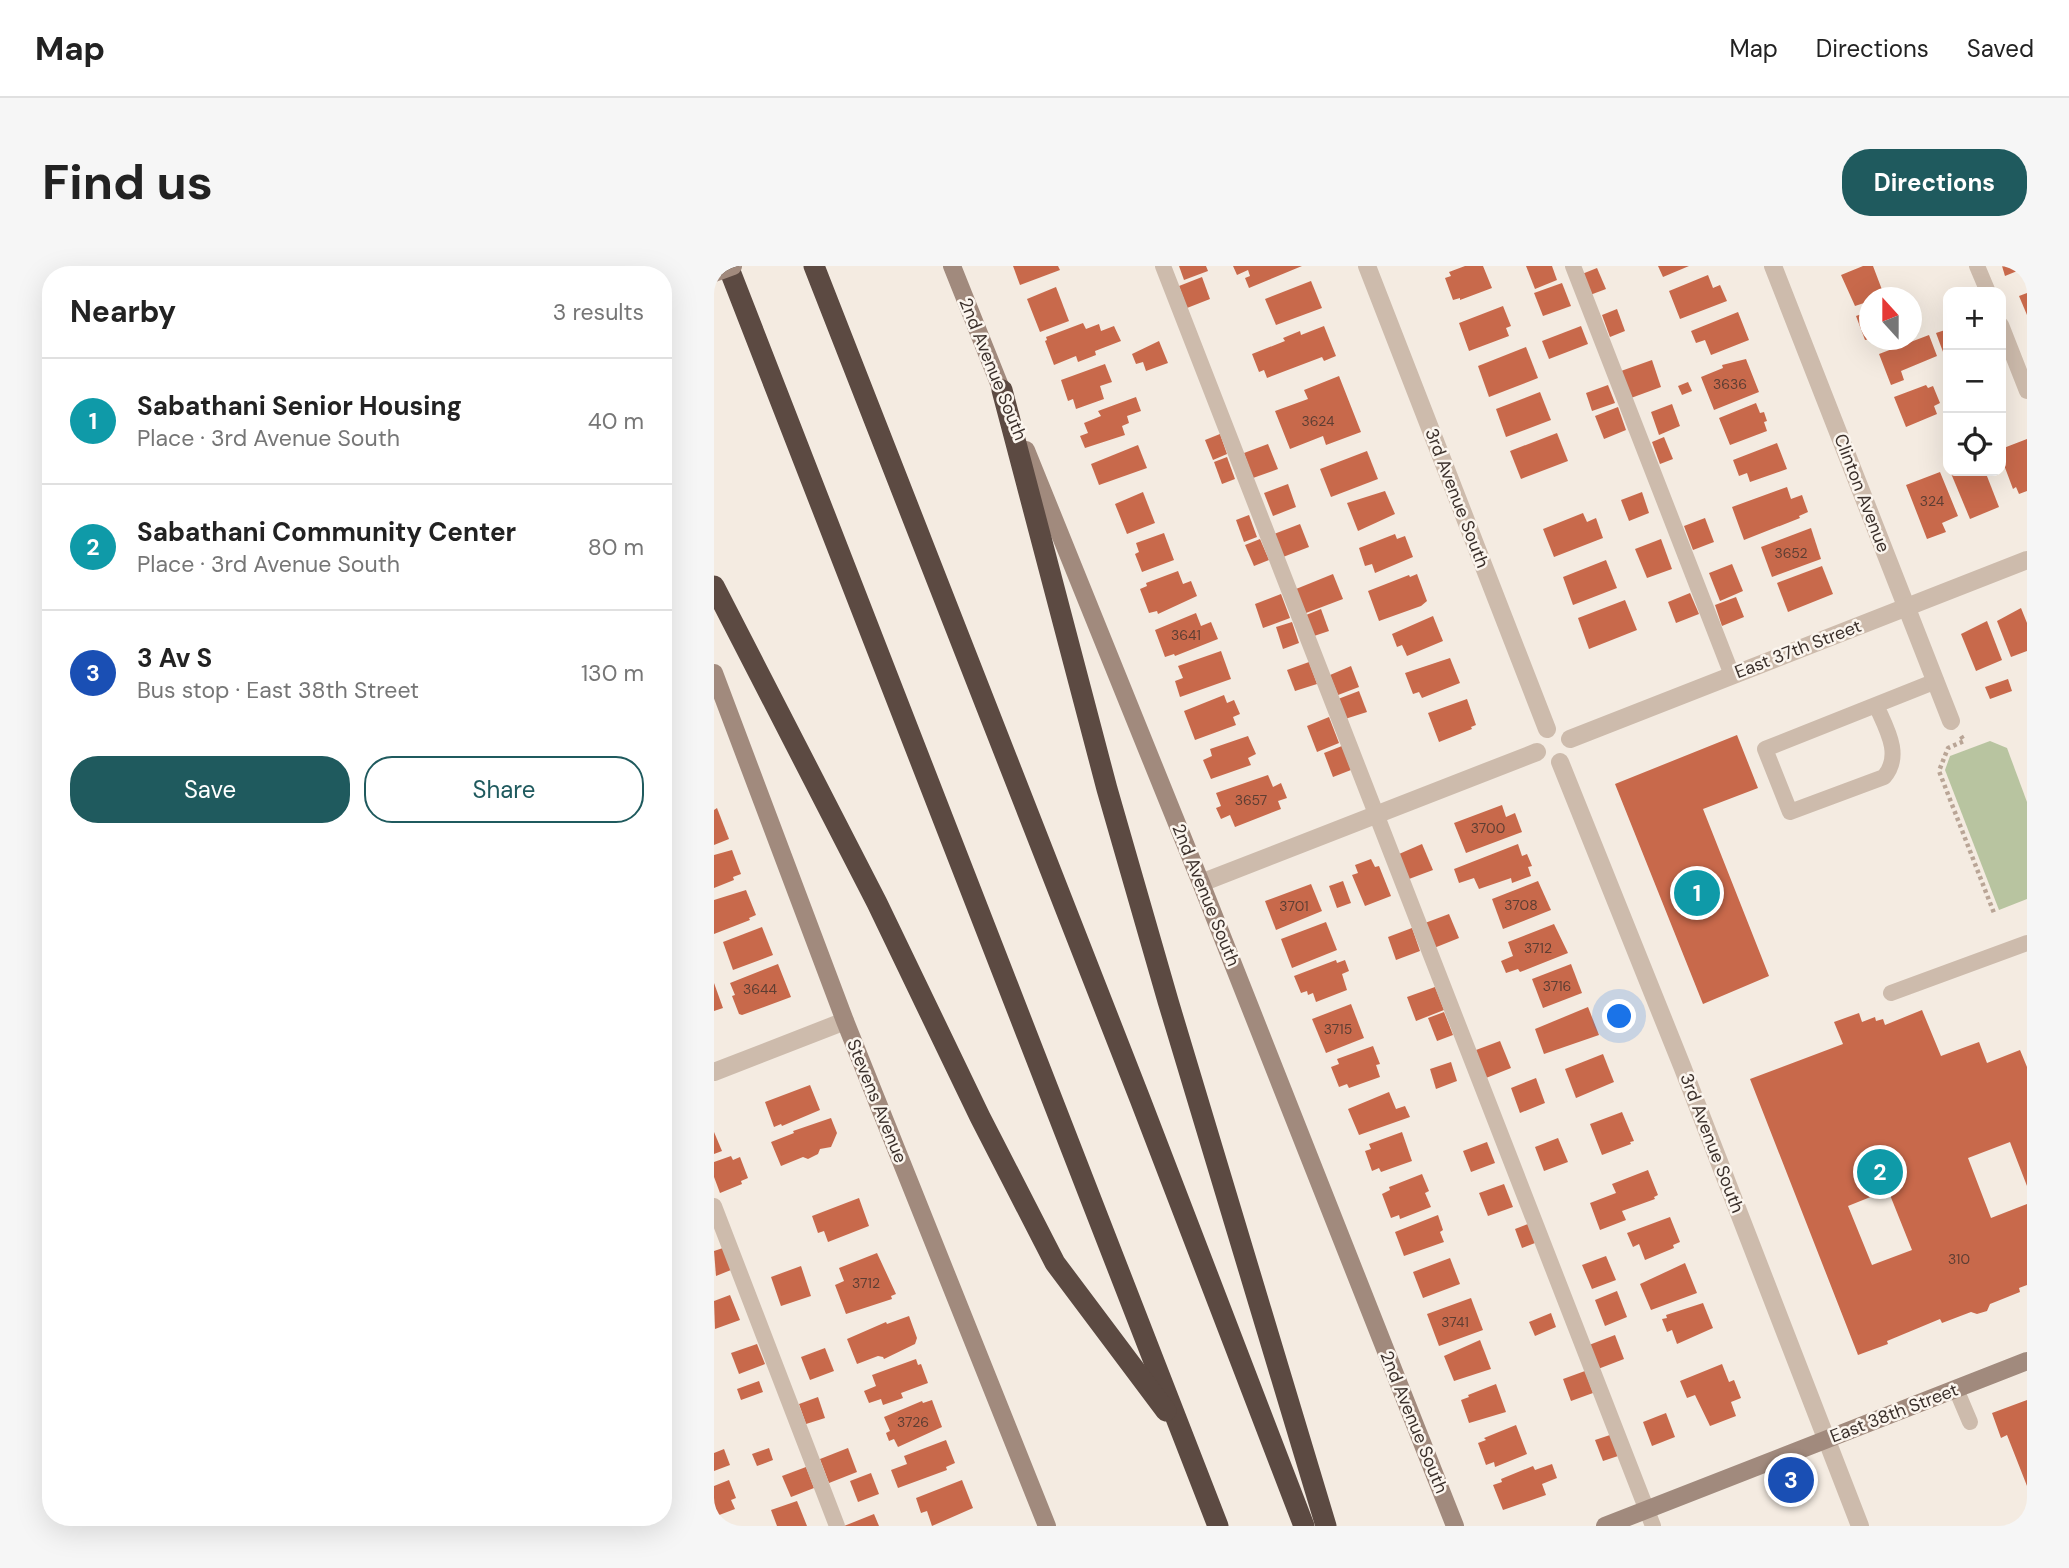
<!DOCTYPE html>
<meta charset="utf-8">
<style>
body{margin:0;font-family:"DM Sans",sans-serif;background:#f6f6f6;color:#222}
.controls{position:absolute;right:21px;top:21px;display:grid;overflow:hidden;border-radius:14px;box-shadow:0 7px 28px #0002}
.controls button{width:63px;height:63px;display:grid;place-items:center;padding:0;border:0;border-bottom:2px solid #e0e0e0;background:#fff;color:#222;font:35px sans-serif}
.compass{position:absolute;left:1145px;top:21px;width:63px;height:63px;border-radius:50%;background:#fff;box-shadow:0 7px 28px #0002;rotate:339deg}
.you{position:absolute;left:906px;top:751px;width:24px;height:24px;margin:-18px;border:5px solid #fff;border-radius:50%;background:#1a73e8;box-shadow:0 0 0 10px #1a73e833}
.badge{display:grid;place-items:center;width:46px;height:46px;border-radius:50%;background:#1f5a5e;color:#fff;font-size:23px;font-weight:700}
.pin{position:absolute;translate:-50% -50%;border:4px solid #fff;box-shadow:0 2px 7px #0006}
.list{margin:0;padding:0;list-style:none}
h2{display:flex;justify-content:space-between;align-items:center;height:91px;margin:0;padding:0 28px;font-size:30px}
h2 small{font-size:23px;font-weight:400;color:#767676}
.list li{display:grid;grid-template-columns:46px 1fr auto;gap:21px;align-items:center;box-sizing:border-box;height:126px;padding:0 28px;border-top:2px solid #e0e0e0}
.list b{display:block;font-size:26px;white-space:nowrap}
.list p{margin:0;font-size:23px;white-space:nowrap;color:#767676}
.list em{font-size:23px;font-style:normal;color:#767676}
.actions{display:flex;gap:14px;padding:21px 28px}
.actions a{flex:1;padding:16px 0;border:2px solid #1f5a5e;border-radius:28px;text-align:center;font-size:24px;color:#1f5a5e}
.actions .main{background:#1f5a5e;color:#fff}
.icon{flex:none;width:38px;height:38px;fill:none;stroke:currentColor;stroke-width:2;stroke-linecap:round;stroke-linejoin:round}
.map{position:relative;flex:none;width:1313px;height:1260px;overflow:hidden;border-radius:28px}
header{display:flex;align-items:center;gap:42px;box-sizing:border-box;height:98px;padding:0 35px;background:#fff;border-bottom:2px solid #e0e0e0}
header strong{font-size:33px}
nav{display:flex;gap:38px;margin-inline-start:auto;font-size:24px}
.intro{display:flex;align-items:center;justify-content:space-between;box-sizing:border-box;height:168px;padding:0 42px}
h1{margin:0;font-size:49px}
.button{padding:18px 32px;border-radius:28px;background:#1f5a5e;color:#fff;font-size:24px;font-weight:700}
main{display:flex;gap:42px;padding:0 42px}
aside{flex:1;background:#fff;border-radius:28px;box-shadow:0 7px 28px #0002}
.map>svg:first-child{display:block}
.green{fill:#b8c4a0}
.building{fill:#c8694b;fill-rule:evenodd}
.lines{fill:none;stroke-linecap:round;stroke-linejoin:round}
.path{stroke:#b9a596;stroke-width:4.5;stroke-dasharray:3.5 3.5;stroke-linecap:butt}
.lane{stroke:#cdbbac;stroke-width:16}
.street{stroke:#cdbbac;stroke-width:18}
.secondary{stroke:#a18a7d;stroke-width:18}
.highway{stroke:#5c4a42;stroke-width:21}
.secondary-bridge{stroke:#a18a7d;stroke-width:18}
.labels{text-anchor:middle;stroke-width:5;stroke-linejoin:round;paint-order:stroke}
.number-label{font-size:14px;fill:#5e3e33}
.street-label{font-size:18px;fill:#3b302b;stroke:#fbf5ee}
</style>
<header>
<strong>Map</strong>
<nav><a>Map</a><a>Directions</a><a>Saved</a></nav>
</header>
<div class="intro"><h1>Find us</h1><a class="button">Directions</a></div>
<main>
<aside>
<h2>Nearby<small>3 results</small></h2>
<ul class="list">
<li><span class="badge" style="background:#0f9aa8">1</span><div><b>Sabathani Senior Housing</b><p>Place · 3rd Avenue South</p></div><em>40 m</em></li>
<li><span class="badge" style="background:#0f9aa8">2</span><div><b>Sabathani Community Center</b><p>Place · 3rd Avenue South</p></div><em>80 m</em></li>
<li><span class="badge" style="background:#1a4fb4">3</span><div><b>3 Av S</b><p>Bus stop · East 38th Street</p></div><em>130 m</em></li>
</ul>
<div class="actions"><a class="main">Save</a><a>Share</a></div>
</aside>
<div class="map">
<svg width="1313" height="1260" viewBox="0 0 1313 1260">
<rect width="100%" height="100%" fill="#f4ebe1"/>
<path class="green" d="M1276 475 1293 482 1313 536V633L1285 644 1231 504 1236 490Z"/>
<g class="building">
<path d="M299 0H344L346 4 306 19Z"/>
<path d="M465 0H492L494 5 470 14Z"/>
<path d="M519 0H588L535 22 531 12 536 10 534 4 523 9Z"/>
<path d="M751 0H769L778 22 746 34V32L739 34 731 12 737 10 735 6Z"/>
<path d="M812 0H838L843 14 821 23Z"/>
<path d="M944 0H975L949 11Z"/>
<path d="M1149 0H1159L1170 29 1156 32V35L1141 40 1127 9Z"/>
<path d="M1288 0H1313V1L1291 10Z"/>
<path d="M883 2 892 23 876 29 868 8Z"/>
<path d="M994 9 999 22 1006 19 1013 35 966 53 955 25Z"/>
<path d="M488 11 496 33 473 42 465 20Z"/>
<path d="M597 15 608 42 562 59 551 33Z"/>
<path d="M848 17 857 40 829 50 820 27Z"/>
<path d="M342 21 355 55 326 66 313 33Z"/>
<path d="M1313 27V49L1305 30Z"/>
<path d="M789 40 797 60 792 62 795 70 755 85 745 57Z"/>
<path d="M903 43 911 65 896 71 888 49Z"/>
<path d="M1156 45V73L1151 74 1142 50Z"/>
<path d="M1024 46 1035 74 997 89 991 74 982 77 977 65Z"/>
<path d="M369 57 372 63 385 58 387 65 400 60 407 75 381 85 382 89 364 96 362 90 340 99 331 75 333 74 332 71Z"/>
<path d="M610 60 622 90 610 95 608 91 553 112 550 104 545 106 538 88 571 75 569 72 586 65 587 69Z"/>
<path d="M867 60 874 78 835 93 828 75Z"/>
<path d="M1234 63V93L1232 94 1222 67Z"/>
<path d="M1215 69 1223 90 1187 105 1190 114 1177 119 1165 88Z"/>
<path d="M445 75 454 97 432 105 429 96 422 98 418 88Z"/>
<path d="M812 81 824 112 775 131 764 100Z"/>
<path d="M1032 93 1045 126 1000 144 987 111 1009 102 1008 99Z"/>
<path d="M938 94 947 121 917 132 907 105Z"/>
<path d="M391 98 398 116 386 120 390 133 362 143 359 133 354 135 347 114Z"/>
<path d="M625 110 647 166 612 179 609 170 576 183 561 145 594 133 590 124Z"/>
<path d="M974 116 978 125 968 129 964 120Z"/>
<path d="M894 119 901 137 878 145 872 127Z"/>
<path d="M1212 119 1214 122 1219 120 1226 137 1220 140 1223 148 1192 161 1180 131Z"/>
<path d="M826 126 837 154 792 171 782 143Z"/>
<path d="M422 131 427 145 413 150 415 157 408 160 411 169 371 182 366 170 374 167 370 157 387 150 384 145Z"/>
<path d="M1042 137 1046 147 1050 146 1053 155 1050 156 1053 165 1016 179 1005 152Z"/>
<path d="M958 138 966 160 945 169 937 146Z"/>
<path d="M904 141 912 164 890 173 881 150Z"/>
<path d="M843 167 854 195 807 213 796 185Z"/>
<path d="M506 168 513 188 499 194 491 174Z"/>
<path d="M950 171 959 193 946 198 938 176Z"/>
<path d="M1313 173V225L1305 228 1302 221 1299 223 1287 191V183Z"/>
<path d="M1063 177 1073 203 1036 216 1033 207 1025 210 1019 194Z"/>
<path d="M554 178 564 203 539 212 530 187Z"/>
<path d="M424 179 433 202 385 219 377 198Z"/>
<path d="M653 185 664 213 617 231 606 203Z"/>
<path d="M513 191 521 213 508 218 500 196Z"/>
<path d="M1236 205H1271L1285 241 1256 253Z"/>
<path d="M1226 206 1244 250 1228 257 1232 266 1213 273 1192 219Z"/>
<path d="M574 218 582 241 559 250 550 227Z"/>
<path d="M1073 221 1077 233 1088 229 1094 246 1085 250 1086 252 1030 274 1018 241Z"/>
<path d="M671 225 681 248 644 265 633 237Z"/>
<path d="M429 226 441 257 413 268 401 238Z"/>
<path d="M928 226 935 247 915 255 907 234Z"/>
<path d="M869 247 873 256 882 252 889 272 840 291 829 263Z"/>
<path d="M535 249 543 271 530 276 522 254Z"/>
<path d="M991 252 1000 276 979 284 970 260Z"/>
<path d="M586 258 595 281 569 291 560 268Z"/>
<path d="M1097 262 1107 293 1058 311 1047 281Z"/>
<path d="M450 267 460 294 428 306 421 288 425 286 422 277Z"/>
<path d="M681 268 683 273 691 270 699 291 661 307 658 298 651 300 645 282Z"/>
<path d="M546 273 555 294 540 300 531 279Z"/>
<path d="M947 273 958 303 933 312 921 283Z"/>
<path d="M892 294 903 322 859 339 849 311Z"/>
<path d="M1018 298 1029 325 1006 335 995 307Z"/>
<path d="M1108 300 1119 328 1074 346 1063 317Z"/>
<path d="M464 305 469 318 477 315 483 330 444 348 443 345 435 347 426 323 433 320 432 317Z"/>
<path d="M619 308 629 333 592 347 582 323Z"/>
<path d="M703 308 713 335 707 340 665 355 654 325 695 309 696 311Z"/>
<path d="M976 327 985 348 962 357 954 336Z"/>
<path d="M567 328 576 352 549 362 541 338Z"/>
<path d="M1022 331 1030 351 1008 360 1001 339Z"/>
<path d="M911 334 923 364 875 383 864 352Z"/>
<path d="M1307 342 1313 357V385L1297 391 1283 355Z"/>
<path d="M607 343 615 365 600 370 592 349Z"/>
<path d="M482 347 487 360 497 356 504 373 461 390 460 388 451 391 441 364Z"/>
<path d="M719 350 729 375 693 390 688 379 683 381 678 368Z"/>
<path d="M1273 355 1288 394 1262 405 1247 368Z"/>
<path d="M578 356 585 377 569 383 562 361Z"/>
<path d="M507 385 517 413 466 431 461 415 469 412 464 400Z"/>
<path d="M736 392 746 417 708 432 705 426 699 428 691 407Z"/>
<path d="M595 396 603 418 581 425 573 404Z"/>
<path d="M637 400 645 421 624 429 616 409Z"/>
<path d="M1294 413 1298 425 1276 433 1271 421Z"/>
<path d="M645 425 653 446 631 453 624 433Z"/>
<path d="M510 429 513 437 520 434 526 448 519 451 522 459 481 474 470 445Z"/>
<path d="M753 433 762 459 757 461 758 463 725 476 714 447Z"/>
<path d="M615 451 625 477 603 486 593 460Z"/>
<path d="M1023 469 1044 522 989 543 1055 710 989 738 901 518Z"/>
<path d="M534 470 542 488 534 492 537 499 497 513 489 494 498 490 496 483Z"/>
<path d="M628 480 637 504 619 511 610 487Z"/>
<path d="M554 509 559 521 567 517 573 532 564 535 567 543 521 561 516 549 507 553 502 542 507 540 502 527Z"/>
<path d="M788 539 792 551 801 547 808 566 752 587 740 557Z"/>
<path d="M3 542 15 573 0 579V544Z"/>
<path d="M708 578 719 604 695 613 685 588Z"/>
<path d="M804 578 808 590 813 588 818 600 814 601 817 610 798 617 797 612 765 623 760 612 745 617 740 603Z"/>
<path d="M18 584 27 608 19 611 20 614 0 622V589Z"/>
<path d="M657 593 661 601 665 600 677 630 651 640 638 609 644 607 641 599Z"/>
<path d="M629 615 637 637 623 642 615 620Z"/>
<path d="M824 615 837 644 789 663 778 633Z"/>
<path d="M597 618 608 645 562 664 551 635Z"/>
<path d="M32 624 42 649 35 652 36 654 0 668V634Z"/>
<path d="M735 648 745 672 720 682 711 657Z"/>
<path d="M612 656 623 684 578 702 567 673Z"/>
<path d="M840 658 854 687 806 706 804 703 792 707 787 695 799 690 794 676Z"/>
<path d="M48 661 59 689 19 704 9 676Z"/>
<path d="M698 662 706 685 682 694 674 671Z"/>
<path d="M622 694 623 697 631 694 635 705 628 708 633 724 602 736 599 727 594 729 593 725 587 727 580 710Z"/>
<path d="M64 698 77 731 28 749 25 748 18 730 21 729 16 717Z"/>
<path d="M857 698 868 727 829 742 818 713Z"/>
<path d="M0 717 9 742 0 745Z"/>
<path d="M721 721 730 744 702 755 693 731Z"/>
<path d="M637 738 650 772 612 787 598 753Z"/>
<path d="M874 741 885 769 830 788 821 763Z"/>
<path d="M1208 744 1227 790 1265 776 1273 797 1306 784 1313 801V920L1296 876 1254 892 1277 952 1313 938V1019L1305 1022 1306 1026 1276 1038 1273 1045 1263 1048 1257 1046 1228 1057 1226 1053 1173 1075 1174 1078 1144 1089 1036 813 1129 778 1120 756 1145 747 1148 756 1161 751 1162 755 1169 753 1171 759ZM1174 924 1198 984 1158 999 1134 940Z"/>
<path d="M730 746 739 769 723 775 714 752Z"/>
<path d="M786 775 797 802 772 812 762 784Z"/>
<path d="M659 780 666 798 662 799 666 811 635 822 633 818 625 821 617 801 625 798 623 793Z"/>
<path d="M889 788 900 816 862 832 851 803Z"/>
<path d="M737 796 743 815 722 823 716 803Z"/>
<path d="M822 812 831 837 806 847 797 822Z"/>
<path d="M96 819 106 844 68 860 67 858 60 861 51 836Z"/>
<path d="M675 826 682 843 691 840 696 851 645 869 634 843Z"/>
<path d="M908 846 920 875 916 876 917 878 888 889 876 858Z"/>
<path d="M117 852 123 867 117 881 106 883 104 888 94 893 89 891 67 900 57 876 80 867 79 865Z"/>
<path d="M0 866 8 885 0 888Z"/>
<path d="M688 866 698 895 667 906 665 902 658 905 651 885 657 883 655 878Z"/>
<path d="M844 872 854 896 830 905 821 881Z"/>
<path d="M773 876 781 897 757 906 749 885Z"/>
<path d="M17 890 19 894 26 891 34 912 27 915 28 918 6 927 0 911V896Z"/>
<path d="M934 904 944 929 940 931 941 933 908 945 912 954 886 964 876 937 902 927 898 918Z"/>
<path d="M708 908 715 925 711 927 717 941 686 953 685 949 677 952 668 928 676 924 675 921Z"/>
<path d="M790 918 799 941 774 950 765 927Z"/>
<path d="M145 932 155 960 114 976 110 965 104 967 98 950Z"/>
<path d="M724 949 729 964 726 966 730 976 690 990 681 966Z"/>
<path d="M956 951 966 976 959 979 960 982 931 994 925 978 919 981 913 967Z"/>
<path d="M814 958 821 977 808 982 801 963Z"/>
<path d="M9 982 17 1004 2 1010 0 985Z"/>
<path d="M163 987 182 1028 177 1030 178 1033 132 1048 121 1019 130 1015 125 1002Z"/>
<path d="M892 990 902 1014 878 1023 868 999Z"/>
<path d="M736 992 746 1018 709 1032 699 1006Z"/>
<path d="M971 997 983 1027 937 1044 926 1018Z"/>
<path d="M87 1000 97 1030 67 1040 57 1011Z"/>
<path d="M903 1025 913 1051 891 1060 881 1034Z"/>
<path d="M16 1029 26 1054 1 1063 0 1035Z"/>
<path d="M757 1032 769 1064 725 1080 713 1048Z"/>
<path d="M989 1037 999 1062 963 1078 958 1064 953 1066 948 1053 953 1052 952 1049Z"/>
<path d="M837 1047 842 1061 821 1070 815 1056Z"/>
<path d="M195 1050 203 1072 201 1078 170 1093 169 1091 164 1090 143 1098 133 1073 172 1056 173 1058Z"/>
<path d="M901 1069 910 1093 884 1103 875 1079Z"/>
<path d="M766 1074 777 1103 740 1115 730 1090Z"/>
<path d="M43 1078 51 1098 25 1108 17 1087Z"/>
<path d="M111 1082 120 1105 96 1114 87 1091Z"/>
<path d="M202 1093 204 1099 207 1098 214 1117 187 1127 189 1132 169 1139 167 1133 155 1137 150 1125 162 1120 158 1109Z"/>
<path d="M1008 1098 1015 1116 1020 1114 1027 1132 1017 1136 1022 1150 996 1160 981 1129 973 1132 966 1115Z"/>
<path d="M871 1105 879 1127 857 1135 849 1113Z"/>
<path d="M45 1115 49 1126 27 1134 23 1123Z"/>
<path d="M782 1118 792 1146 755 1157 747 1134 755 1131 754 1129Z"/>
<path d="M104 1131 111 1152 92 1158 85 1138Z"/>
<path d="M218 1134 228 1161 184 1181 180 1173 175 1175 172 1167 176 1165 170 1151 208 1135 209 1137Z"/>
<path d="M1313 1134V1220L1293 1169 1287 1172 1278 1147Z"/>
<path d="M952 1147 961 1171 938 1180 929 1156Z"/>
<path d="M802 1159 813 1188 781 1201 780 1196 772 1199 764 1177 772 1174 770 1172Z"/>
<path d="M896 1169 904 1190 889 1195 881 1174Z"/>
<path d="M232 1174 241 1197 232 1201 233 1204 184 1222 177 1204 193 1198 190 1190Z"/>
<path d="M55 1182 59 1194 43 1200 38 1188Z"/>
<path d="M134 1182 143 1206 115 1217 106 1193Z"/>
<path d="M10 1183 16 1199 0 1205V1187Z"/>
<path d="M838 1198 843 1212 828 1218 832 1229 789 1244 779 1219 788 1216 787 1213 819 1200 821 1204Z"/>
<path d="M92 1201 100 1222 77 1231 68 1210Z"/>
<path d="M157 1207 165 1228 144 1236 136 1215Z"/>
<path d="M15 1214 22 1232 17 1234 21 1243 0 1251V1220Z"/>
<path d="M248 1214 259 1242 218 1260 213 1245 207 1247 202 1232Z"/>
<path d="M83 1235 93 1260H63L57 1244Z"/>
<path d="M160 1248 165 1260H130Z"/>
</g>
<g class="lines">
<path class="path" d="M1247 470 1250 475 1234 482 1225 505 1280 647"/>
<g class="lane">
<path d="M449 0 939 1260"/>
<path d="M859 0 1018 409"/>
<path d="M1263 0 1274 26"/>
<path d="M1287 59 1313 125"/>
<path d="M1162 439C1172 462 1189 489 1170 511L1076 546 1051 483 1222 415"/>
<path d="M1177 727 1313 677"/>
<path d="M0 940 123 1260"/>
<path d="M1242 1123 1256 1156"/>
</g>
<g class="street">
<path d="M653 0 833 463"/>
<path d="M1059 0 1237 455"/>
<path d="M856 473 1313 294"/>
<path d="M846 496 968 800 1146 1260"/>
<path d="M487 617 823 486"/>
<path d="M0 806 131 755"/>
</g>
<g class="secondary">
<path d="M238 0 292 135"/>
<path d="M312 184 487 617 741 1260"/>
<path d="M0 407 131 755 333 1260"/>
<path d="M891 1260 1313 1095"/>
</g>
<g class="highway">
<path d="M14 0 504 1260"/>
<path d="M100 0 426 833 590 1260"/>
<path d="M288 124 393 523 454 735 612 1260"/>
<path d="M0 320 163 637 266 851 341 997 452 1145"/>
</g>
<path class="secondary-bridge" d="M0 7 19 0"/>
</g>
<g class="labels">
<g class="number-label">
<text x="1016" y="123">3636</text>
<text x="604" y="160">3624</text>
<text x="1218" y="240">324</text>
<text x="1077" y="292">3652</text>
<text x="472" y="374">3641</text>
<text x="537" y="539">3657</text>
<text x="774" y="567">3700</text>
<text x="807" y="644">3708</text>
<text x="580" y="645">3701</text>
<text x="824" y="687">3712</text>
<text x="843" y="725">3716</text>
<text x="46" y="728">3644</text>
<text x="624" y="768">3715</text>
<text x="1245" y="998">310</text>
<text x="152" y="1022">3712</text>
<text x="741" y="1061">3741</text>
<text x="199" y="1161">3726</text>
</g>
<g class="street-label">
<text transform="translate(279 103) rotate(68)" y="6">2nd Avenue South</text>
<text transform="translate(1148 227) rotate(69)" y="6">Clinton Avenue</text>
<text transform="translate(743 232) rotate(69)" y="6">3rd Avenue South</text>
<text transform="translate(1084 383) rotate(-21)" y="6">East 37th Street</text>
<text transform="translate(492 629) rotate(68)" y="6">2nd Avenue South</text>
<text transform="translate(163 835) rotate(68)" y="6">Stevens Avenue</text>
<text transform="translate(998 877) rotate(69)" y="6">3rd Avenue South</text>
<text transform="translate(1180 1147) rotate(-21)" y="6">East 38th Street</text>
<text transform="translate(700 1156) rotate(68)" y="6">2nd Avenue South</text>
</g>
</g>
</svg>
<div class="controls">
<button>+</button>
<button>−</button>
<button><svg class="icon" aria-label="locate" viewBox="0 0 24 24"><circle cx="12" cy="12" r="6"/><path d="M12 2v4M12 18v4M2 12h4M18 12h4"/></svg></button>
</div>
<svg class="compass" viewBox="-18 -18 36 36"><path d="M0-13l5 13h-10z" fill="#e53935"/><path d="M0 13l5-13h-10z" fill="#767676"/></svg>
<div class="you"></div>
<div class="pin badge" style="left:983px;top:627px;background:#0f9aa8">1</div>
<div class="pin badge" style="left:1166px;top:906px;background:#0f9aa8">2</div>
<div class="pin badge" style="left:1077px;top:1214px;background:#1a4fb4">3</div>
</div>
</main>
